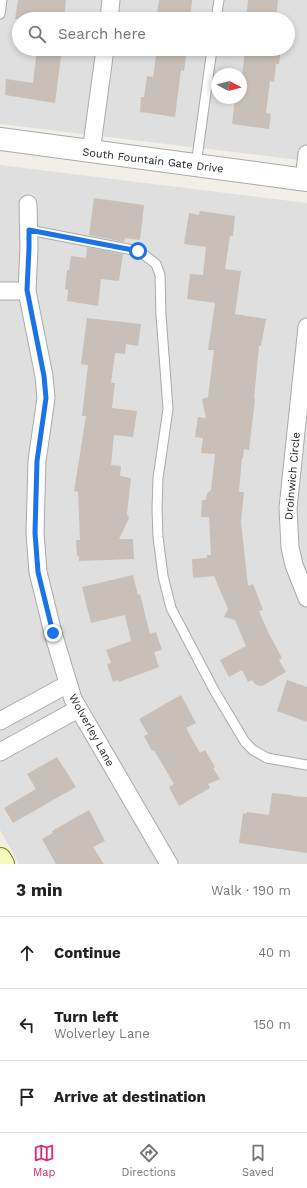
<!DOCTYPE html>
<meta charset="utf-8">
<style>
body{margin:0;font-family:"Work Sans",sans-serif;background:#f2f2f2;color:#222}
.compass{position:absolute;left:211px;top:68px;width:36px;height:36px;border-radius:50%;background:#fff;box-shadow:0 2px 6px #0003;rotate:97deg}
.stop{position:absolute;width:12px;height:12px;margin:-9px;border:3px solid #1a73e8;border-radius:50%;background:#fff}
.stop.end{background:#1a73e8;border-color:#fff;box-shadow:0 1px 4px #0008}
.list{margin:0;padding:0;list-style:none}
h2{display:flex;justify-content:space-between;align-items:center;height:52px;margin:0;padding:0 16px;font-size:17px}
h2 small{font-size:13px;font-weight:400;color:#767676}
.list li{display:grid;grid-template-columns:26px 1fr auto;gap:12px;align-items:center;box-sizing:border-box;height:72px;padding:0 16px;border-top:1px solid #e0e0e0}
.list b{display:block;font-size:15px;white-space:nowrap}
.list p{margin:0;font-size:13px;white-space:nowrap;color:#767676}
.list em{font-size:13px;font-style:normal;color:#767676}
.icon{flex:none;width:22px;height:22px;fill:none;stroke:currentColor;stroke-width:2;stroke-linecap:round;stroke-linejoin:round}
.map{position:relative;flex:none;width:307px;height:864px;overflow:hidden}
.search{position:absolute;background:#fff;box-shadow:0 2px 6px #0003;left:12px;right:12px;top:12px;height:44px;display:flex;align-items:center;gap:10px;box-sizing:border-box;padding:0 14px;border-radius:22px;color:#767676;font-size:15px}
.sheet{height:268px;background:#fff}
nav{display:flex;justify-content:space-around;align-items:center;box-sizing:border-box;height:56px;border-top:1px solid #e0e0e0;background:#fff;font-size:11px;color:#767676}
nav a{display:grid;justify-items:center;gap:2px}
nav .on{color:#db2777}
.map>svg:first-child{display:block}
.residential{fill:#e0dfdf;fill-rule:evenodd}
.building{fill:#c7bfb8}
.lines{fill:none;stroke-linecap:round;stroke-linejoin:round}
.service-casing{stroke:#a9a9a9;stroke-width:11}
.minor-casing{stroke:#a9a9a9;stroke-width:19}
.tertiary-casing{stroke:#a9a9a9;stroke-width:24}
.secondary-casing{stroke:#707d05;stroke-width:24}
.service{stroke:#fff;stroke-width:9}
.minor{stroke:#fff;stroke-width:17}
.tertiary{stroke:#fff;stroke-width:22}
.secondary{stroke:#f7fabf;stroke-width:22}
.route{stroke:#1a73e8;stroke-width:5}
.labels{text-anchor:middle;stroke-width:3;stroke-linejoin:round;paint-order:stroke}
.street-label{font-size:11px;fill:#222;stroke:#fff}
</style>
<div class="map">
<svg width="307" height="864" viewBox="0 0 307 864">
<rect width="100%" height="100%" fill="#f2efe9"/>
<g class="residential">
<path d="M0 0H307V161L0 124ZM19 19H288V49H19ZM217 74H241V98H217Z"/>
<path d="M0 165 307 203V864H19L0 830Z"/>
</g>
<g class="building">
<path d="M18 0H66L64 19H15Z"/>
<path d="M159 0H192L190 19H156Z"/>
<path d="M248 0H278L276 19H246Z"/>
<path d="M37 49H62L55 103 5 95 6 79 33 83Z"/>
<path d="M157 49H187L184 71 181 70 175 117 140 112 141 97H144L147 76 153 77Z"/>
<path d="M245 49H281L279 64H276L274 82 270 81 266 113 271 114 269 129 232 124 235 98H241V85Z"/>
<path d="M94 198 144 205 140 240 125 238 124 242 89 235Z"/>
<path d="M200 211 235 216 233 236H230L225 269 241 271 235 314 266 319 261 346H259L254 399H255L249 450 244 449 243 458H242L239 492H244L241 522 248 586 253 584 263 610 259 611 268 632 282 658 279 660 286 672 262 686 256 685 252 680 248 682 242 670 229 677 220 660 246 646 235 620 224 617 228 609 214 576 193 578 192 559 207 558V555H211L209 517H201L202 500H206L207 493 211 490 215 454 201 453 203 438 195 437 198 417 206 418 202 399 208 397 214 350H208L215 303 187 299 190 274 203 275 206 247 184 244 189 213 199 215Z"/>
<path d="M87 247 123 254 119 281 101 279 98 306 67 301 68 290 65 289 67 270H69L71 256 86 258Z"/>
<path d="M87 318 141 324 138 346 126 344 125 354 115 353 111 383H115L112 408 137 411 133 437 114 435 111 465 121 466 120 476 131 478 127 514 129 518 119 539H133L134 559 79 561V556H77L76 540H80L78 492 74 491 86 416H82L88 365 81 364Z"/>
<path d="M133 575 138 595 140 594 150 634 156 632 162 650 154 652 159 667 119 682 118 680 113 682 107 664 111 663 106 650 131 641 125 615 91 623 82 587Z"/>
<path d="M287 680 307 687V722L277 711Z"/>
<path d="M181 695 196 723 186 728 200 753 205 750 215 767 213 768 220 779 208 784 210 788 179 806 169 787 174 784 154 750 152 751 144 736 148 734 139 719Z"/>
<path d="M57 757 76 787 13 823 4 808 36 789 27 774Z"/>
<path d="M272 793 292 795V796L307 797V853L239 843 243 813 246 814 247 812 269 815Z"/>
<path d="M89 810 105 841 93 847 104 864H56L42 839 53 833 52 831Z"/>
</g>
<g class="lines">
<g class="service-casing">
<g id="service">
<path d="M0 14 2 0"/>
<path d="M216 19 219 0"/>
<path d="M196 165 212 49"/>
<path d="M29 230 138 251 147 257 156 264 160 275 161 315 168 409 158 478 157 509 158 537 163 576 171 608 214 690 245 742 253 750 267 758 307 765"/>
</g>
</g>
<g class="minor-casing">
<g id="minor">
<path d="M109 19 111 0"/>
<path d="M91 152 105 49"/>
<path d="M304 179 307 154"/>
<path d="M28 204 29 248 27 291 44 376 46 398 37 461 35 533 38 572 53 633 73 699 169 864"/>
<path d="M0 291H27"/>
<path d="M307 327 288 508 290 547 294 565 307 598"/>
<path d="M0 721 68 684"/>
<path d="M0 752 78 709"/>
</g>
</g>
<g class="tertiary-casing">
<path id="tertiary" d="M0 139 307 180"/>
</g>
<g class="secondary-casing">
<path id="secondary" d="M0 859 3 864"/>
</g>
<use href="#service" class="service"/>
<use href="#minor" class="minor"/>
<use href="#tertiary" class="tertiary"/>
<use href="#secondary" class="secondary"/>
</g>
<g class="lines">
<path class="route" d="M53 633 38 572 35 533 37 461 46 398 44 376 27 290 29 248V230L138 251"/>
</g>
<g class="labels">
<g class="street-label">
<text transform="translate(153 160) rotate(7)" y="4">South Fountain Gate Drive</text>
<text transform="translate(292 476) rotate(-85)" y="4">Droinwich Circle</text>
<text transform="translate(92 730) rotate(61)" y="4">Wolverley Lane</text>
</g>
</g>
</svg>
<svg class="compass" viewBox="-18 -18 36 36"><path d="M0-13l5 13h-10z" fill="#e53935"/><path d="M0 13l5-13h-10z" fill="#767676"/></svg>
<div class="stop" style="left:138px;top:251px"></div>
<div class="stop end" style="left:53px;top:633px"></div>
<div class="search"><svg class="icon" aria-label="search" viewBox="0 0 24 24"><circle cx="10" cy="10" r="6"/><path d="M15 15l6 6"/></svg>Search here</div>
</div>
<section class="sheet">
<h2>3 min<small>Walk · 190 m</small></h2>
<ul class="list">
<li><svg class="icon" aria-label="ahead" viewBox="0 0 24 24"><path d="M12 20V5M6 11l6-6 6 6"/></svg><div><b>Continue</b></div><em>40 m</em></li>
<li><svg class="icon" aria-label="left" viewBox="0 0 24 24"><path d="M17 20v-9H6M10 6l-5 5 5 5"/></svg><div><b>Turn left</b><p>Wolverley Lane</p></div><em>150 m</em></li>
<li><svg class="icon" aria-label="arrive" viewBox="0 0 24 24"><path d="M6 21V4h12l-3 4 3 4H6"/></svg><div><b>Arrive at destination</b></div></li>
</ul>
</section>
<nav>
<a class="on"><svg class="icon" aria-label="map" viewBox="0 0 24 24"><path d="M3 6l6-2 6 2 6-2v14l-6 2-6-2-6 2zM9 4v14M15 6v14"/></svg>Map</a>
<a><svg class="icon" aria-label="directions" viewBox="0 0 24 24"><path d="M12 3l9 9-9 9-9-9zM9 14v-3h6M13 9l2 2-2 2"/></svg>Directions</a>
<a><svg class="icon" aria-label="saved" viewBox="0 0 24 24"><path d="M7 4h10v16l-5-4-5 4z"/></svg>Saved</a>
</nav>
